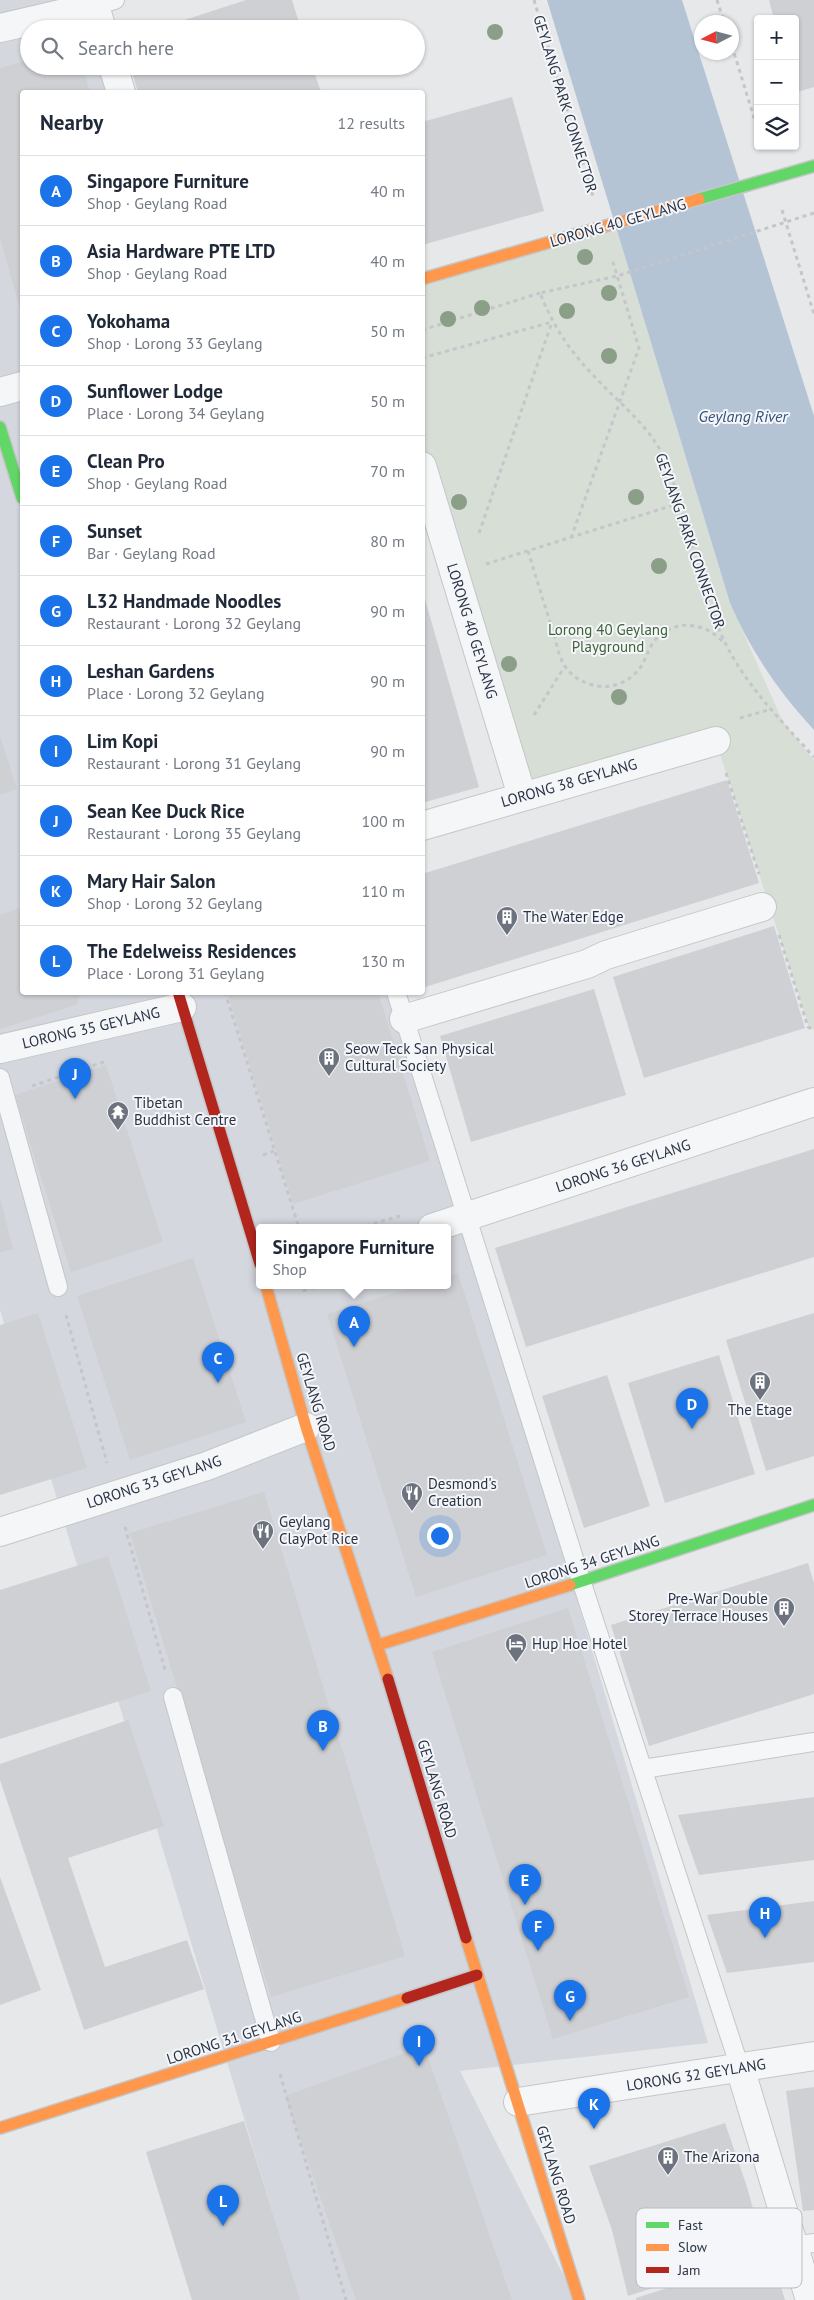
<!DOCTYPE html>
<meta charset="utf-8">
<style>
body{margin:0;font-family:"PT Sans",sans-serif;background:#f6f6f7;color:#1f2937}
.controls{position:absolute;right:15px;top:15px;display:grid;overflow:hidden;border-radius:5px;box-shadow:0 1px 4px #0004}
.controls button{width:45px;height:45px;display:grid;place-items:center;padding:0;border:0;border-bottom:1px solid #e0e1e3;background:#fff;color:#1f2937;font:25px sans-serif}
.compass{position:absolute;left:694px;top:15px;width:45px;height:45px;border-radius:50%;background:#fff;box-shadow:0 1px 4px #0004;rotate:264deg}
.you{position:absolute;left:439px;top:1535px;width:18px;height:18px;margin:-12px;border:4px solid #fff;border-radius:50%;background:#1a73e8;box-shadow:0 0 0 8px #1a73e833}
.badge{display:grid;place-items:center;width:32px;height:32px;border-radius:50%;background:#1a73e8;color:#fff;font-size:16px;font-weight:700}
.pin{position:absolute;translate:-50% -41px;filter:drop-shadow(0 1px 2px #0008)}
.pin::after{content:'';position:absolute;top:26px;width:18px;height:15px;background:inherit;clip-path:polygon(0 0,100% 0,50% 100%)}
.popup{position:absolute;left:256px;top:1224px;width:195px;height:65px;box-sizing:border-box;display:grid;place-content:center;border-radius:5px;background:#fff;filter:drop-shadow(0 1px 4px #0005);font-size:16px;white-space:nowrap;color:#747a83}
.popup b{font-size:19px;color:#1f2937}
.popup::after{content:'';position:absolute;left:50%;top:100%;margin-left:-10px;border:10px solid transparent;border-top-color:#fff}
.list{margin:0;padding:0;list-style:none}
h2{display:flex;justify-content:space-between;align-items:center;height:65px;margin:0;padding:0 20px;font-size:21px}
h2 small{font-size:16px;font-weight:400;color:#747a83}
.list li{display:grid;grid-template-columns:32px 1fr auto;gap:15px;align-items:center;box-sizing:border-box;height:70px;padding:0 20px;border-top:1px solid #e0e1e3}
.list b{display:block;font-size:19px;white-space:nowrap}
.list p{margin:0;font-size:16px;white-space:nowrap;color:#747a83}
.list em{font-size:16px;font-style:normal;color:#747a83}
.icon{flex:none;width:28px;height:28px;fill:none;stroke:currentColor;stroke-width:2;stroke-linecap:round;stroke-linejoin:round}
.map{position:relative;flex:none;width:814px;height:2300px;overflow:hidden}
.search{position:absolute;background:#fff;box-shadow:0 1px 4px #0004;left:20px;top:20px;width:405px;height:55px;display:flex;align-items:center;gap:12px;box-sizing:border-box;padding:0 18px;border-radius:28px;color:#747a83;font-size:19px}
.panel{position:absolute;background:#fff;box-shadow:0 1px 4px #0004;left:20px;top:90px;width:405px;height:905px;border-radius:5px}
.map>svg:first-child{display:block}
.built{fill:#d4d7dd;fill-rule:evenodd}
.green{fill:#d6ded6}
.water{fill:#b4c4d5}
.building{fill:#ced0d3}
.lines{fill:none;stroke-linecap:round;stroke-linejoin:round}
.lane-casing{stroke:#c4c6c8;stroke-width:20}
.street-casing{stroke:#c4c6c8;stroke-width:30}
.fast-casing{stroke:#c4c6c8;stroke-width:14}
.slow-casing{stroke:#c4c6c8;stroke-width:14}
.jam-casing{stroke:#c4c6c8;stroke-width:14}
.path{stroke:#c5c6ca;stroke-width:3;stroke-dasharray:4 4;stroke-linecap:butt}
.lane{stroke:#f5f6f7;stroke-width:18}
.street{stroke:#f5f6f7;stroke-width:28}
.fast{stroke:#63d668;stroke-width:11}
.slow{stroke:#ff974d;stroke-width:11}
.jam{stroke:#b3261e;stroke-width:11}
.tree{fill:#8a9e88}
.labels{text-anchor:middle;stroke-width:4;stroke-linejoin:round;paint-order:stroke}
.street-label{font-size:15px;fill:#2b3445;stroke:#f4f6f9}
.park-label{font-size:15px;fill:#3f6138;stroke:#f4f6f9}
.poi-label{font-size:15px;fill:#2b3445;stroke:#f4f6f9;text-anchor:start}
.water-label{font-size:16px;font-style:italic;fill:#34527a;stroke:#f4f6f9}
.key{fill:#f4f6f9;stroke:#b8bcc3;stroke-width:1}
.key-label{font-size:14px;fill:#2b3445}
</style>
<div class="map">
<svg width="814" height="2300" viewBox="0 0 814 2300">
<rect width="100%" height="100%" fill="#e6e8ea"/>
<path class="built" d="M0 0H105L113 29H29V66H124L132 92H22V992L398 993 708 2043 460 2071 576 2300H299L0 1310ZM260 1228H448V1286H260Z"/>
<path class="green" d="M615 225 730 603 783 722 814 760V1030L809 1027 716 742 522 796 423 462V279Z"/>
<path class="water" d="M547 0H682L814 416V730C779 692 750 650 730 603Z"/>
<g class="building">
<path d="M246 0H292L301 29H157Z"/>
<path d="M769 0H814V87L797 92 795 19H774Z"/>
<path d="M29 60V66H82L90 92H22V315L0 239V68Z"/>
<path d="M130 66H312L321 92H138Z"/>
<path d="M512 97 544 211 422 245V122Z"/>
<path d="M422 589 479 787 422 803Z"/>
<path d="M0 736 17 789 0 795Z"/>
<path d="M727 780 759 883 422 988V874Z"/>
<path d="M22 907V992H82L76 1005 0 1029V915Z"/>
<path d="M774 926 805 1028 644 1078 613 977Z"/>
<path d="M594 989 626 1095 471 1142 440 1036Z"/>
<path d="M227 992H378L430 1161 293 1204Z"/>
<path d="M106 1065 163 1242 71 1272 15 1095Z"/>
<path d="M814 1149V1257L526 1347 495 1248Z"/>
<path d="M0 1197 13 1249 0 1252Z"/>
<path d="M193 1258 246 1422 130 1460 77 1296Z"/>
<path d="M458 1273 547 1555 416 1597 327 1314 417 1286H448V1276Z"/>
<path d="M38 1313 87 1468 0 1495V1325Z"/>
<path d="M814 1313V1456L766 1471 726 1340Z"/>
<path d="M719 1355 755 1474 665 1503 628 1383Z"/>
<path d="M607 1375 650 1506 584 1528 542 1396Z"/>
<path d="M264 1492 405 1956 271 1997 130 1533Z"/>
<path d="M108 1556 151 1691 0 1739V1590Z"/>
<path d="M808 1563 814 1583V1694L649 1746 611 1625Z"/>
<path d="M568 1608 689 1997 553 2039 432 1652Z"/>
<path d="M128 1720 164 1826 68 1858 105 1967 187 1940 204 1989 84 2030 0 1780V1764Z"/>
<path d="M814 1797V1860L699 1875 678 1815Z"/>
<path d="M0 1877 41 1990 0 2005Z"/>
<path d="M814 1901V1962L727 1973 707 1915Z"/>
<path d="M424 2046 512 2300H356L285 2096Z"/>
<path d="M814 2087V2210L803 2211 786 2091Z"/>
<path d="M244 2121 300 2300H192L146 2152Z"/>
<path d="M725 2123 747 2187 765 2252 628 2296 612 2230 589 2166Z"/>
<path d="M771 2255 785 2300H636V2298Z"/>
</g>
<g class="lines">
<g class="lane-casing">
<g id="lane">
<path d="M94 0 95 6 115 0"/>
<path d="M396 992 578 1571 740 2068"/>
<path d="M0 1078 58 1287"/>
<path d="M173 1697 271 2042"/>
<path d="M643 1769 814 1742"/>
<path d="M793 2246 814 2243"/>
</g>
</g>
<g class="street-casing">
<g id="street">
<path d="M0 28 95 6 102 29"/>
<path d="M113 66 121 92"/>
<path d="M0 392 22 386"/>
<path d="M422 466 522 796"/>
<path d="M422 826 716 741"/>
<path d="M404 1019 587 964 606 955 762 907"/>
<path d="M0 1049 182 1007"/>
<path d="M432 1228 814 1102"/>
<path d="M0 1532 207 1466 306 1427"/>
<path d="M740 2068 810 2300"/>
<path d="M518 2102 814 2056"/>
</g>
</g>
<g class="fast-casing">
<g id="fast">
<path d="M699 199 814 166"/>
<path d="M0 427 22 498"/>
<path d="M570 1585 814 1505"/>
</g>
</g>
<g class="slow-casing">
<g id="slow">
<path d="M422 279 699 199"/>
<path d="M266 1286 306 1427 388 1679"/>
<path d="M378 1645 570 1585"/>
<path d="M466 1938 579 2300"/>
<path d="M0 2128 407 1998"/>
</g>
</g>
<g class="jam-casing">
<g id="jam">
<path d="M178 992 260 1264"/>
<path d="M388 1679 466 1938"/>
<path d="M407 1998 477 1975"/>
</g>
</g>
<g class="path">
<path d="M534 0 593 196"/>
<path d="M717 0 724 22"/>
<path d="M732 46 758 131"/>
<path d="M782 210 814 314"/>
<path d="M814 213 617 276 540 293C553 326 571 353 596 378 617 401 643 421 659 448 667 461 671 476 676 490 691 534 700 581 717 624 737 677 777 716 814 757"/>
<path d="M422 330 540 293"/>
<path d="M422 358 552 322"/>
<path d="M479 533 552 322"/>
<path d="M571 538 639 348 612 259"/>
<path d="M528 551C536 577 544 604 553 631 556 641 558 654 563 663 570 675 580 682 593 685 612 690 631 682 642 665 647 656 649 647 656 639 675 618 706 623 723 642"/>
<path d="M486 564 680 503"/>
<path d="M534 715 565 666"/>
<path d="M740 718 772 709"/>
<path d="M726 773 759 874"/>
<path d="M779 935 808 1027 814 1030"/>
<path d="M225 992 299 1228"/>
<path d="M32 1086 104 1062"/>
<path d="M263 1155 274 1151"/>
<path d="M358 1228 400 1216"/>
<path d="M303 1291 320 1286"/>
<path d="M66 1315 107 1463"/>
<path d="M125 1527 165 1670"/>
<path d="M280 2074 346 2300"/>
</g>
<use href="#lane" class="lane"/>
<use href="#street" class="street"/>
<use href="#fast" class="fast"/>
<use href="#slow" class="slow"/>
<use href="#jam" class="jam"/>
</g>
<g class="tree">
<circle cx="495" cy="32" r="8"/>
<circle cx="585" cy="257" r="8"/>
<circle cx="609" cy="293" r="8"/>
<circle cx="482" cy="308" r="8"/>
<circle cx="567" cy="311" r="8"/>
<circle cx="448" cy="319" r="8"/>
<circle cx="609" cy="356" r="8"/>
<circle cx="636" cy="497" r="8"/>
<circle cx="459" cy="502" r="8"/>
<circle cx="659" cy="566" r="8"/>
<circle cx="509" cy="664" r="8"/>
<circle cx="619" cy="697" r="8"/>
</g>
<defs>
<g id="building-pin" transform="scale(1.125)"><path d="M0 17L-7.5 6A9.5 9.5 0 1 1 7.5 6Z" fill="#6c737f" stroke="#f4f6f9"/><path d="M-4-6H4V6H1V3H-1V6H-4ZM-2.5-4.3h1.7v1.8h-1.7ZM.8-4.3h1.7v1.8H.8ZM-2.5-1h1.7V.8h-1.7ZM.8-1h1.7V.8H.8Z" fill="#fff"/></g>
<g id="temple-pin" transform="scale(1.125)"><path d="M0 17L-7.5 6A9.5 9.5 0 1 1 7.5 6Z" fill="#6c737f" stroke="#f4f6f9"/><path d="M0-6L5-2H3V0L6.5 2.5H4V6H1.5V3h-3V6H-4V2.5H-6.5L-3 0V-2H-5Z" fill="#fff"/></g>
<g id="restaurant-pin" transform="scale(1.125)"><path d="M0 17L-7.5 6A9.5 9.5 0 1 1 7.5 6Z" fill="#6c737f" stroke="#f4f6f9"/><path d="M-5-6h1v4h1v-4h1v4h1v-4h1v5L-1.5 .5V6h-2V.5L-5-1ZM5-6V6H3V1.5H1.5Q1.5-4 5-6Z" fill="#fff"/></g>
<g id="hotel-pin" transform="scale(1.125)"><path d="M0 17L-7.5 6A9.5 9.5 0 1 1 7.5 6Z" fill="#6c737f" stroke="#f4f6f9"/><path d="M-6-4.5h1.5V1H6V5H4.5V3h-9V5H-6ZM-4 0a1.8 1.8 0 1 1 3.6 0ZM.5 0V-2.5h3Q6-2.5 6 0Z" fill="#fff"/></g>
</defs>
<g fill-rule="evenodd">
<use href="#building-pin" x="507" y="917"/>
<use href="#building-pin" x="329" y="1058"/>
<use href="#temple-pin" x="118" y="1112"/>
<use href="#building-pin" x="760" y="1382"/>
<use href="#restaurant-pin" x="412" y="1493"/>
<use href="#restaurant-pin" x="263" y="1531"/>
<use href="#building-pin" x="784" y="1608"/>
<use href="#hotel-pin" x="516" y="1644"/>
<use href="#building-pin" x="668" y="2157"/>
</g>
<g class="labels">
<g class="street-label">
<text transform="translate(565 104) rotate(73)" y="5">GEYLANG PARK CONNECTOR</text>
<text transform="translate(618 223) rotate(-16)" y="5">LORONG 40 GEYLANG</text>
<text transform="translate(690 541) rotate(71)" y="5">GEYLANG PARK CONNECTOR</text>
<text transform="translate(472 631) rotate(73)" y="5">LORONG 40 GEYLANG</text>
<text transform="translate(569 783) rotate(-16)" y="5">LORONG 38 GEYLANG</text>
<text transform="translate(91 1028) rotate(-13)" y="5">LORONG 35 GEYLANG</text>
<text transform="translate(623 1166) rotate(-18)" y="5">LORONG 36 GEYLANG</text>
<text transform="translate(316 1402) rotate(73)" y="5">GEYLANG ROAD</text>
<text transform="translate(154 1482) rotate(-18)" y="5">LORONG 33 GEYLANG</text>
<text transform="translate(592 1562) rotate(-18)" y="5">LORONG 34 GEYLANG</text>
<text transform="translate(437 1789) rotate(73)" y="5">GEYLANG ROAD</text>
<text transform="translate(234 2038) rotate(-18)" y="5">LORONG 31 GEYLANG</text>
<text transform="translate(696 2075) rotate(-9)" y="5">LORONG 32 GEYLANG</text>
<text transform="translate(556 2175) rotate(73)" y="5">GEYLANG ROAD</text>
</g>
<g class="park-label">
<text x="608" y="635">Lorong 40 Geylang<tspan x="608" dy="17">Playground</tspan></text>
</g>
<g class="poi-label">
<text x="523" y="922">The Water Edge</text>
<text x="345" y="1054">Seow Teck San Physical<tspan x="345" dy="17">Cultural Society</tspan></text>
<text x="134" y="1108">Tibetan<tspan x="134" dy="17">Buddhist Centre</tspan></text>
<text x="760" y="1415" text-anchor="middle">The Etage</text>
<text x="428" y="1489">Desmond's<tspan x="428" dy="17">Creation</tspan></text>
<text x="279" y="1527">Geylang<tspan x="279" dy="17">ClayPot Rice</tspan></text>
<text x="768" y="1604" text-anchor="end">Pre-War Double<tspan x="768" dy="17">Storey Terrace Houses</tspan></text>
<text x="532" y="1649">Hup Hoe Hotel</text>
<text x="684" y="2162">The Arizona</text>
</g>
<g class="water-label">
<text x="743" y="422">Geylang River</text>
</g>
</g>
<rect x="636" y="2208" width="166" height="80" rx="8" class="key"/>
<rect x="646" y="2222" width="23" height="6" fill="#63d668"/>
<rect x="646" y="2244" width="23" height="7" fill="#ff974d"/>
<rect x="646" y="2267" width="23" height="6" fill="#b3261e"/>
<g class="key-label">
<text x="678" y="2230">Fast</text>
<text x="678" y="2252">Slow</text>
<text x="678" y="2275">Jam</text>
</g>
</svg>
<div class="controls">
<button>+</button>
<button>−</button>
<button><svg class="icon" aria-label="layers" viewBox="0 0 24 24"><path d="M12 4l9 5-9 5-9-5zM3 14l9 5 9-5"/></svg></button>
</div>
<svg class="compass" viewBox="-18 -18 36 36"><path d="M0-13l5 13h-10z" fill="#e53935"/><path d="M0 13l5-13h-10z" fill="#747a83"/></svg>
<div class="you"></div>
<div class="pin badge" style="left:354px;top:1347px">A</div>
<div class="popup"><b>Singapore Furniture</b>Shop</div>
<div class="pin badge" style="left:323px;top:1751px">B</div>
<div class="pin badge" style="left:218px;top:1383px">C</div>
<div class="pin badge" style="left:692px;top:1429px">D</div>
<div class="pin badge" style="left:525px;top:1905px">E</div>
<div class="pin badge" style="left:538px;top:1951px">F</div>
<div class="pin badge" style="left:570px;top:2021px">G</div>
<div class="pin badge" style="left:765px;top:1938px">H</div>
<div class="pin badge" style="left:419px;top:2066px">I</div>
<div class="pin badge" style="left:75px;top:1099px">J</div>
<div class="pin badge" style="left:594px;top:2129px">K</div>
<div class="pin badge" style="left:223px;top:2226px">L</div>
<div class="search"><svg class="icon" aria-label="search" viewBox="0 0 24 24"><circle cx="10" cy="10" r="6"/><path d="M15 15l6 6"/></svg>Search here</div>
<section class="panel">
<h2>Nearby<small>12 results</small></h2>
<ul class="list">
<li><span class="badge">A</span><div><b>Singapore Furniture</b><p>Shop · Geylang Road</p></div><em>40 m</em></li>
<li><span class="badge">B</span><div><b>Asia Hardware PTE LTD</b><p>Shop · Geylang Road</p></div><em>40 m</em></li>
<li><span class="badge">C</span><div><b>Yokohama</b><p>Shop · Lorong 33 Geylang</p></div><em>50 m</em></li>
<li><span class="badge">D</span><div><b>Sunflower Lodge</b><p>Place · Lorong 34 Geylang</p></div><em>50 m</em></li>
<li><span class="badge">E</span><div><b>Clean Pro</b><p>Shop · Geylang Road</p></div><em>70 m</em></li>
<li><span class="badge">F</span><div><b>Sunset</b><p>Bar · Geylang Road</p></div><em>80 m</em></li>
<li><span class="badge">G</span><div><b>L32 Handmade Noodles</b><p>Restaurant · Lorong 32 Geylang</p></div><em>90 m</em></li>
<li><span class="badge">H</span><div><b>Leshan Gardens</b><p>Place · Lorong 32 Geylang</p></div><em>90 m</em></li>
<li><span class="badge">I</span><div><b>Lim Kopi</b><p>Restaurant · Lorong 31 Geylang</p></div><em>90 m</em></li>
<li><span class="badge">J</span><div><b>Sean Kee Duck Rice</b><p>Restaurant · Lorong 35 Geylang</p></div><em>100 m</em></li>
<li><span class="badge">K</span><div><b>Mary Hair Salon</b><p>Shop · Lorong 32 Geylang</p></div><em>110 m</em></li>
<li><span class="badge">L</span><div><b>The Edelweiss Residences</b><p>Place · Lorong 31 Geylang</p></div><em>130 m</em></li>
</ul>
</section>
</div>
